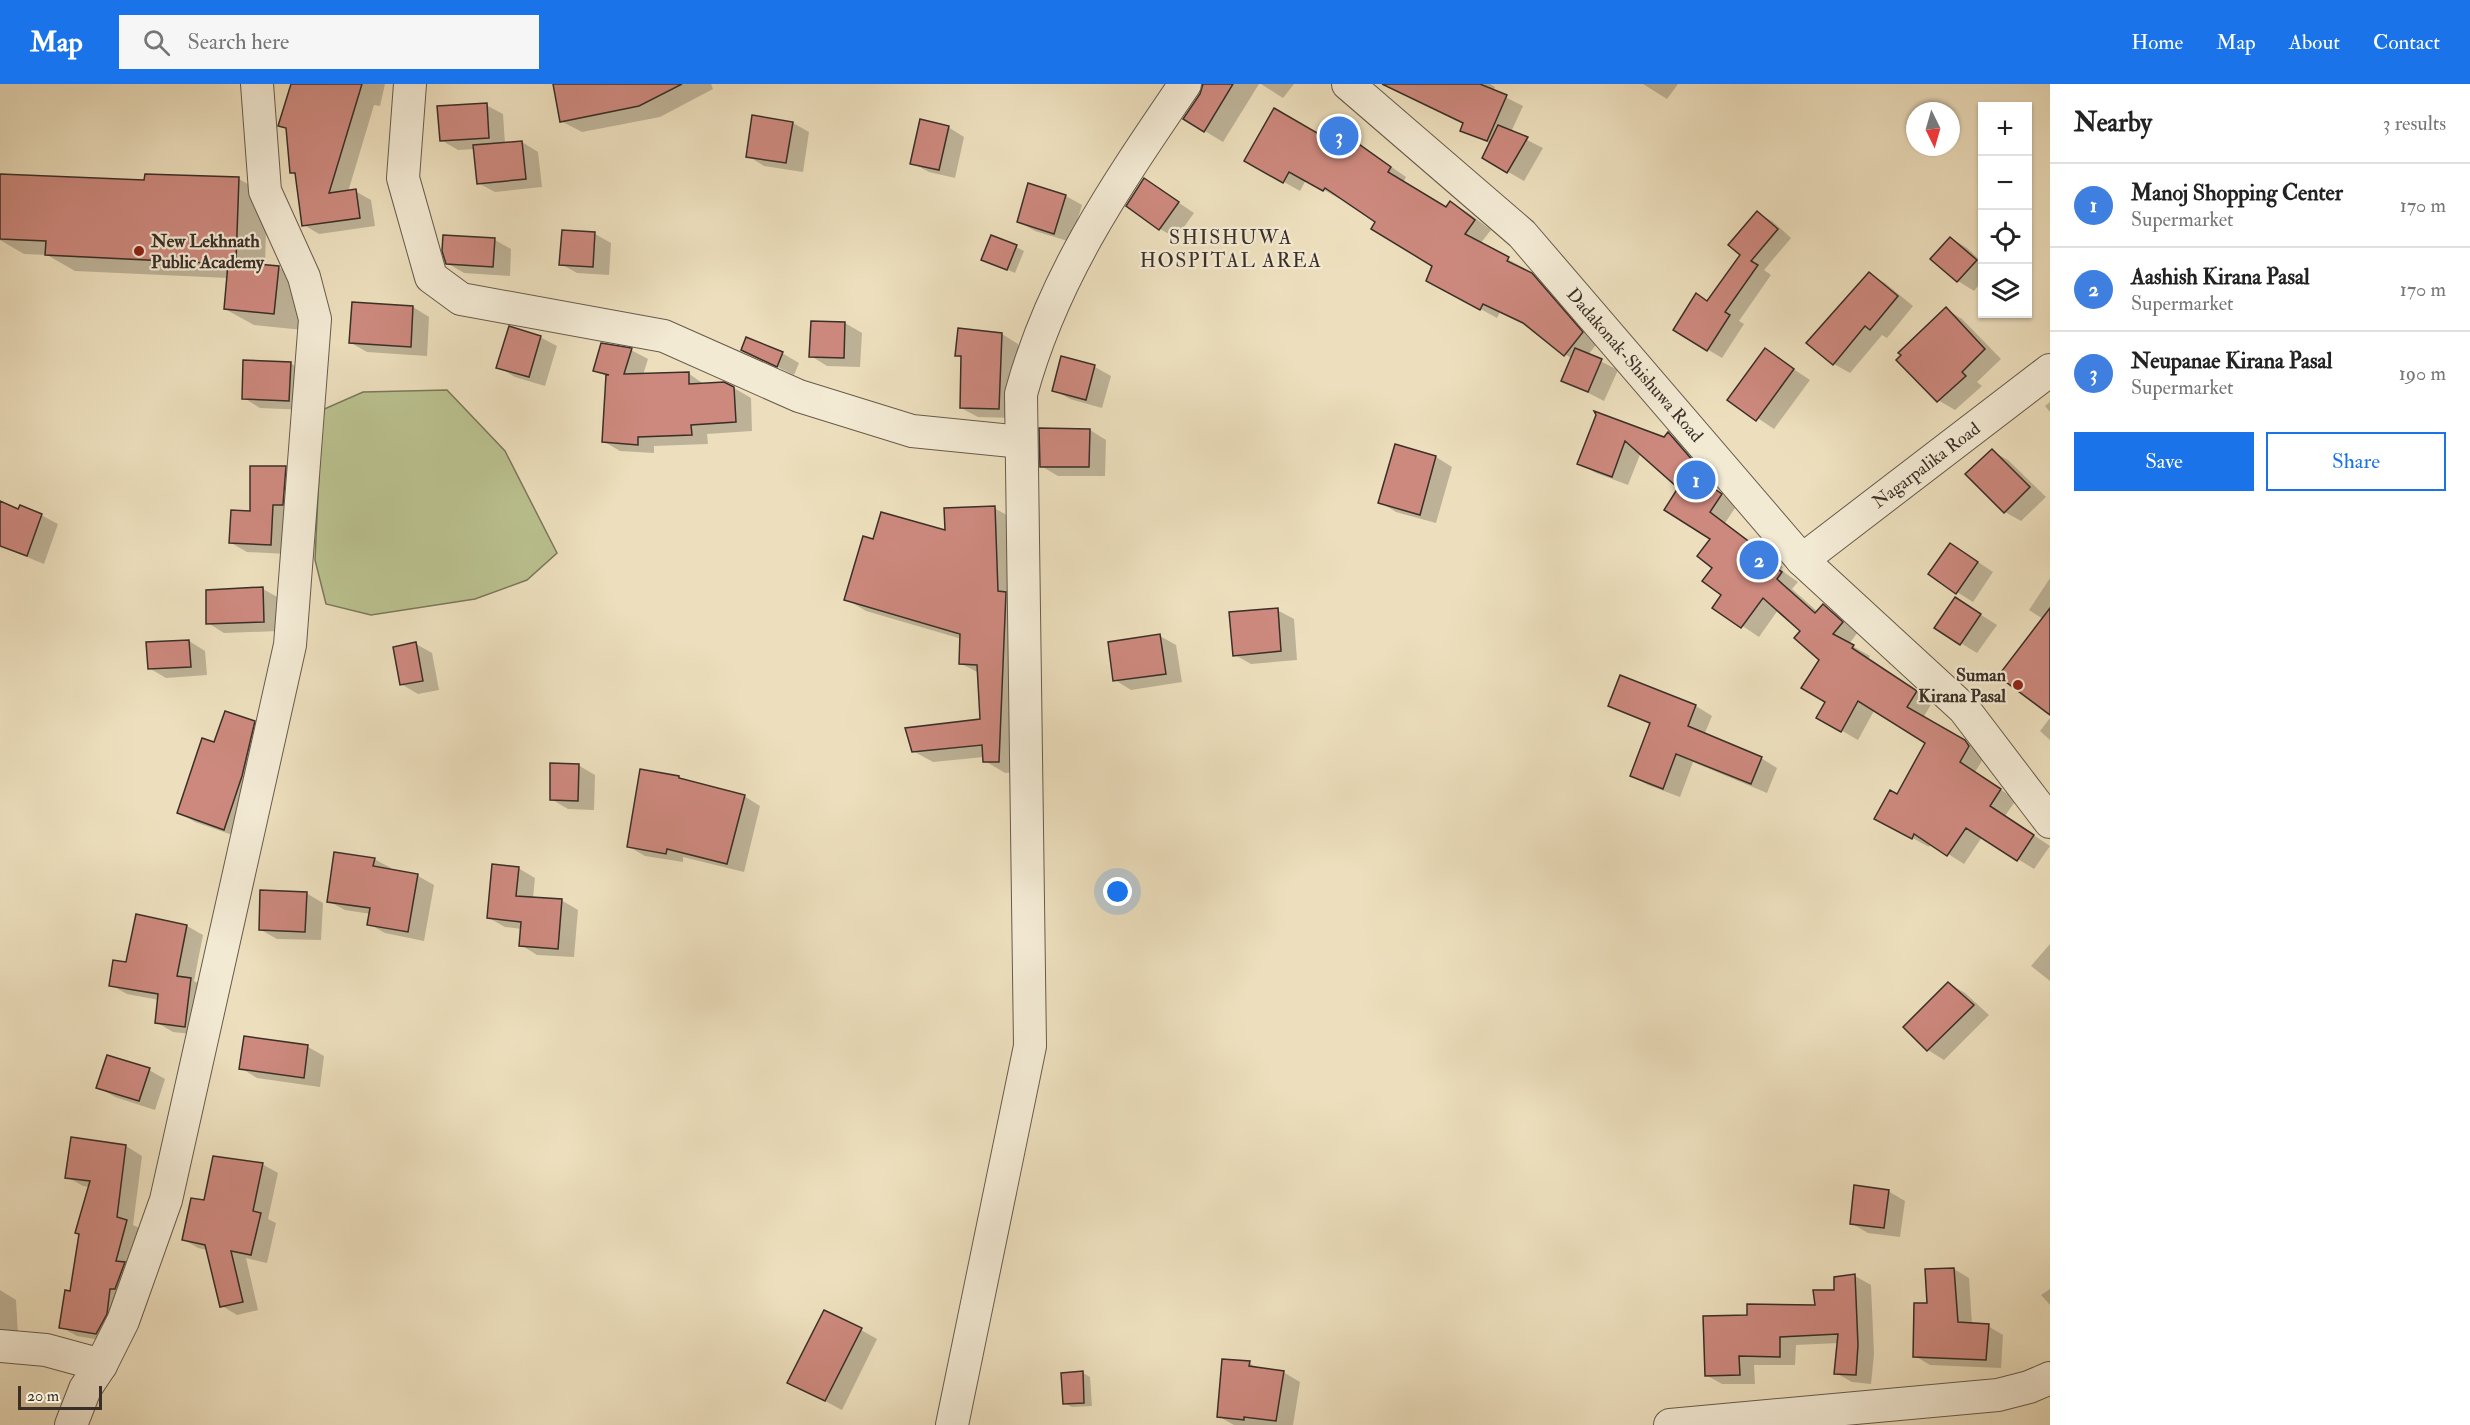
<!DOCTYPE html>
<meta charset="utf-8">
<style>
body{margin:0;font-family:"IM FELL Double Pica",serif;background:#f6f6f6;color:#222}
.controls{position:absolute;right:18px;top:18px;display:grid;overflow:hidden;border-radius:0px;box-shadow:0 2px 4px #0004}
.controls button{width:54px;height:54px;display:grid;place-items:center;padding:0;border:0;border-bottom:2px solid #e0e0e0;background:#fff;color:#222;font:30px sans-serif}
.compass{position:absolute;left:1906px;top:18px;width:54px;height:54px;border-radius:50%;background:#fff;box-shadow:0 2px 4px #0004;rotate:175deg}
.scale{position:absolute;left:18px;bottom:15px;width:84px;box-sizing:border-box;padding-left:6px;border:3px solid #3a2f27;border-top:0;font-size:16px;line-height:21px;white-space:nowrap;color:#3a2f27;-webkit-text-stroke:4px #f3ead4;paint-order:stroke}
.you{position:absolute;left:1118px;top:808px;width:21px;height:21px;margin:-15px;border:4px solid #fff;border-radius:50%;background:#1a73e8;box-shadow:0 0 0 9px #1a73e833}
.badge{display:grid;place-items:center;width:39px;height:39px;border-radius:50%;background:#1a73e8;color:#fff;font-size:20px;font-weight:700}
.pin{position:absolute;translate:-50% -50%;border:3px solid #fff;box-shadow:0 2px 6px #0006}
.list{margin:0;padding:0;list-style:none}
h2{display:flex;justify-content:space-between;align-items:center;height:78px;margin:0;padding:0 24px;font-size:26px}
h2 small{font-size:20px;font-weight:400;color:#767676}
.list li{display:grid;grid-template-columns:39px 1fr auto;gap:18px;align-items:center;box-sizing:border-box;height:84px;padding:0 24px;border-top:2px solid #e0e0e0}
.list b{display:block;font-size:22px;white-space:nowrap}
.list p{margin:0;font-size:20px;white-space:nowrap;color:#767676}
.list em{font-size:20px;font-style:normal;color:#767676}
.actions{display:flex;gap:12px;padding:18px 24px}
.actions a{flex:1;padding:14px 0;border:2px solid #1a73e8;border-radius:0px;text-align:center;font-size:21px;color:#1a73e8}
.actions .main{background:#1a73e8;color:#fff}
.icon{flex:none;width:33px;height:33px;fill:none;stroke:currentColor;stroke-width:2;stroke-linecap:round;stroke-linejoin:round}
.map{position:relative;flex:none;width:2050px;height:1341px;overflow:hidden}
header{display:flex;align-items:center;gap:36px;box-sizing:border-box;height:84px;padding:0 30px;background:#1a73e8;color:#fff}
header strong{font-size:28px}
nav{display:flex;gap:33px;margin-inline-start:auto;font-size:21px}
.search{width:420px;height:54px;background:#f6f6f6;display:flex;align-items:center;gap:15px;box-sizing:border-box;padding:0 21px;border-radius:0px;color:#767676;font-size:22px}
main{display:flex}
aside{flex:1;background:#fff}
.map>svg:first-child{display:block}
.green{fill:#bac18f;stroke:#7a785b;stroke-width:1.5}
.shadow{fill:#0003}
.building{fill:#cd897e;stroke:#3a2f27;stroke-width:1.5}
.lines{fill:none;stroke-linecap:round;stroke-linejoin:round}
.street-casing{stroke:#675b4c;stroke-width:34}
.street{stroke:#f3ead4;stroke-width:32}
.poi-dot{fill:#8f2418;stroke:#f3ead4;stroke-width:2}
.labels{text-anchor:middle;stroke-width:4.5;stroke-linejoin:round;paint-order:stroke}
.poi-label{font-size:18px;font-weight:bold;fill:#3a2f27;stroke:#f3ead4;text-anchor:start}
.street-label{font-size:18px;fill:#3a2f27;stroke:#f3ead4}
.neighbourhood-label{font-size:20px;letter-spacing:1.5px;fill:#3a2f27;stroke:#f3ead4}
</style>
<header>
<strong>Map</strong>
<div class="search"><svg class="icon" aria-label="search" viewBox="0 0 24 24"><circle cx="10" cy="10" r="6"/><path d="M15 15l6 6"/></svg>Search here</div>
<nav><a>Home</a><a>Map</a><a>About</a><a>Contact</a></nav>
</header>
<main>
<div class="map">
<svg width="2050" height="1341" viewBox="0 0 2050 1341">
<rect width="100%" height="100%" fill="#eddfbd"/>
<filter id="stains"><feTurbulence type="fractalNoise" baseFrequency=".00333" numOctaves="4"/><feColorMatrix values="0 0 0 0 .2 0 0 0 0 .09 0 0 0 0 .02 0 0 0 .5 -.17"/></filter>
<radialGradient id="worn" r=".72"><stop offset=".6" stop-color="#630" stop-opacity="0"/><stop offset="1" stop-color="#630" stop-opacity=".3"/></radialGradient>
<path class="green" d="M447 306 505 367 557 469 527 496 475 515 371 531 326 520 315 476 322 326 363 308Z"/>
<g class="shadow">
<path d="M304 0H385L380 22 374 21 348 108 355 107 371 116 375 142 319 150 304 141 296 91 291 88Z"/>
<path d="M554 0H711L713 5 660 33 582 48 561 37Z"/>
<path d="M1204 0H1259L1223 58 1185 35Z"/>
<path d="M1261 0H1294L1283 14Z"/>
<path d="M1406 0H1490L1495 3 1493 7 1523 22 1511 48 1543 64 1524 97 1484 74 1491 60 1462 46 1464 40 1402 8Z"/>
<path d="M1643 0H1678L1667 15Z"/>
<path d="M486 21 503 30 505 60 522 58 538 68 542 103 495 108 478 99 475 65 458 66 441 56Z"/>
<path d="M793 39 809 48 803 88 764 82 748 72Z"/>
<path d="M1324 40 1369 67 1406 93 1403 99 1447 125 1451 119 1467 128 1491 146 1480 160 1524 184 1523 186 1548 200 1598 258 1588 271 1618 286 1604 317 1563 296 1572 275 1528 242 1500 228 1497 234 1442 204 1434 181 1341 113 1340 115 1306 96 1300 107 1246 77 1318 51Z"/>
<path d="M948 43 964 53 955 94 929 88 912 79Z"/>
<path d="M0 91 146 98 239 95 267 111 265 182 278 183 307 200 303 246 254 241 225 225 228 194 75 187 47 171 24 170 0 156Z"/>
<path d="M1145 96 1194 129 1176 154 1160 145Z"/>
<path d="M1066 112 1082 121 1071 158 1035 147 1019 138Z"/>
<path d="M1757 129 1772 137 1791 154 1764 186 1771 191 1739 237 1744 240 1722 274 1675 246 1708 218 1742 171Z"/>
<path d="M563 147 595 150 611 159 609 191 577 189 561 180Z"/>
<path d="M1951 154 1967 164 1982 178V197L1974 207 1958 197Z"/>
<path d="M495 156 511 165 510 192 464 189 447 179Z"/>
<path d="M1016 163 1024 167 1015 189 983 175Z"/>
<path d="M1869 190 1885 199 1913 222 1887 254 1882 251 1850 289 1834 280 1808 259Z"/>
<path d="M353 220 413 223 429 233 427 272 367 268 351 259Z"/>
<path d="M1946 225 1962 235 2001 275 1977 298 1982 302 1955 326 1938 316Z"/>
<path d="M812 238 845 239 862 249 860 283 827 282 811 272Z"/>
<path d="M1002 250 1018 260 1015 334 978 333 961 324 962 274 956 271Z"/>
<path d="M540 253 557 262 545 302 515 293 498 283Z"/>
<path d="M631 266 648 275 643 291 688 289 705 301 734 304 751 314 752 347 707 350 708 360 654 362V369L620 367 603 357 608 293 595 286Z"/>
<path d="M743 266 782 269 799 279 794 291Z"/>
<path d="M1765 266 1810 296 1774 345 1729 315Z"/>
<path d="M1062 274 1095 283 1111 292 1102 324 1070 315 1054 306Z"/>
<path d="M290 279 307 289 306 326 260 324 244 314Z"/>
<path d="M2050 318V328L2045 322Z"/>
<path d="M1598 330 1665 354 1669 350 1685 359 1710 388 1703 396 1737 421 1725 439 1783 483 1781 486 1798 498 1792 505 1818 528 1823 522 1840 531 1858 548 1849 560 1870 572 1868 575 1933 617 1923 634 1982 667 1985 672 1975 688 2016 716 2005 732 2050 762 2034 785 1982 753 1964 780 1931 759 1929 763 1876 734 1898 712 1927 658 1875 625 1858 656 1818 633 1827 618 1821 576 1802 547 1778 526 1759 553 1714 523 1723 511 1714 484 1712 455 1680 404 1641 368 1628 401 1596 389 1579 380Z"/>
<path d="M1090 346 1106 356 1105 392H1058L1041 382Z"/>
<path d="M1396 362 1436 373 1452 383 1436 439 1396 428 1380 418Z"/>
<path d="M1992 367 2008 376 2046 413 2021 437 2005 428Z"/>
<path d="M285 384 302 393 287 470 247 468 231 459Z"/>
<path d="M0 418 19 427 41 431 58 440 44 480 0 462Z"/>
<path d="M994 424 1014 435 1019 688 1005 689 985 677 984 673 933 678 913 667 982 636 979 589 960 579 962 555 866 527 846 515 874 457 946 448Z"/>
<path d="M1966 470 1993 488 1973 518 1957 508Z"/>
<path d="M2050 494V629L2043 535 2029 526Z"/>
<path d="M263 505 279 514 280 547 224 549 208 539Z"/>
<path d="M1956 515 1997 541 1977 569 1936 544Z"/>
<path d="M1277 526 1294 535 1297 576 1251 580 1235 571Z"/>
<path d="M1160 552 1176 561 1182 598 1131 606 1115 596Z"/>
<path d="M189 557 205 567 207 591 166 594 149 584Z"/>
<path d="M416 560 432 569 439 606 418 610 401 600Z"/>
<path d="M1621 593 1696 622 1712 632 1704 651 1761 674 1777 684 1767 709 1693 678 1680 713 1648 701 1632 692 1651 641 1609 621Z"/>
<path d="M2050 634V656L2040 647Z"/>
<path d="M254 638 270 648 241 754 195 738 178 728 215 660Z"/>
<path d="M578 681 595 691 594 726 568 725 551 715Z"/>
<path d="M679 694 686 698 744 712 760 722 744 788 683 773V778L645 772 628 762Z"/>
<path d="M374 775 391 784 390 787 418 792 434 801 424 857 385 849 369 840 371 830 345 826 328 817Z"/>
<path d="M518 784 535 794 533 814 561 816 578 826 574 873 537 871 521 861 522 845 505 843 489 834Z"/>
<path d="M306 809 323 819 321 856 277 855 261 846Z"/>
<path d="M187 842 203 851 194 897 207 904 201 951 173 948 156 938 159 916 127 910 111 901 127 879Z"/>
<path d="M2050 860V897L2031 882Z"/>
<path d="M1948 899 1965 909 1989 931 1944 976 1928 966Z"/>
<path d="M245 954 308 963 324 972 320 1003 257 994 241 984Z"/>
<path d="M149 986 165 995 155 1026 115 1013 98 1003Z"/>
<path d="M126 1062 142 1072 133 1141 143 1146 113 1258 77 1252 61 1243 71 1209 90 1103 83 1102 67 1093Z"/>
<path d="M262 1080 278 1089 268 1135 276 1139 267 1179 246 1174 258 1226 237 1231 222 1222 207 1166 198 1164 183 1155 205 1118Z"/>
<path d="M1888 1107 1905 1117 1900 1153 1868 1149 1851 1139Z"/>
<path d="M1954 1185 1969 1194 1972 1241 1988 1242 2003 1251 2001 1284 1930 1281 1915 1272 1929 1221Z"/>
<path d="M1855 1192 1871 1201 1874 1270 1871 1300 1852 1298 1836 1289 1839 1259 1796 1261 1795 1281H1754L1755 1300H1722L1706 1291 1749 1232 1816 1223Z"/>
<path d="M2050 1205V1221L2041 1211Z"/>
<path d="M0 1206 16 1216 18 1251 0 1252Z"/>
<path d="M861 1246 877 1255 842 1326 789 1298Z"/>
<path d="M1249 1279 1259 1285 1283 1288 1300 1298 1293 1341H1234L1218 1332Z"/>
<path d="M1083 1289 1090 1293 1092 1322 1072 1323 1064 1319Z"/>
</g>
<g class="building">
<path d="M291 0H362L329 109 356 105 360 134 302 142 295 89H290L286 44 278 42Z"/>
<path d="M553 0H682L639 22 560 38Z"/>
<path d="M1203 0H1233L1204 48 1183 35 1200 10Z"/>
<path d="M1382 0H1480L1507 11 1487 57 1460 47 1463 39Z"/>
<path d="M487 19 489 54 440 57 437 22Z"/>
<path d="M1274 24 1317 49 1323 38 1353 56 1391 83 1388 88 1446 123 1450 117 1475 136 1465 150 1509 173 1507 177 1532 189 1583 248 1564 272 1523 239 1483 220 1480 226 1426 197 1432 182 1371 145 1375 138 1325 104 1323 107 1289 88 1283 99 1244 77Z"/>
<path d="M752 31 793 38 786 79 746 73Z"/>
<path d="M920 35 949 42 939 86 910 80Z"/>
<path d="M1498 41 1528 53 1507 89 1482 74Z"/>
<path d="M522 57 526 95 477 100 473 61Z"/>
<path d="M0 90 144 96 145 90 239 93 236 178 279 182 274 230 224 225 228 180 45 171 46 157 0 155Z"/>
<path d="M1144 94 1179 118 1159 146 1126 122Z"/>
<path d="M1028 99 1066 111 1054 150 1017 138Z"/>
<path d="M1757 127 1778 145 1751 177 1758 181 1725 228 1730 231 1707 267 1673 246 1696 209 1707 217 1740 171 1728 161Z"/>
<path d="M562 146 595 148 593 183 559 181Z"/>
<path d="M443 151 495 154 493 183 446 180 442 167Z"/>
<path d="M991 151 1017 161 1007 186 981 176Z"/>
<path d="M1950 153 1977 176 1957 198 1930 175Z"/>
<path d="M1869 188 1898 212 1870 246 1865 242 1833 281 1806 259Z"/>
<path d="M352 218 413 222 411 263 349 259Z"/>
<path d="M1946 223 1985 265 1962 288 1966 292 1937 318 1896 276 1901 271 1898 269Z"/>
<path d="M811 237 845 238 844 274 809 273Z"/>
<path d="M509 242 541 252 529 293 496 284Z"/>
<path d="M958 244 1002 249 999 325 960 324 961 272H955Z"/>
<path d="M746 253 783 268 777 283 741 266Z"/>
<path d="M601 259 632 264 624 290 689 288V300L724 298 734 303 736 338 691 341 692 351 638 353V361L602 358 606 291H609L593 287Z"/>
<path d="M1575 264 1602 275 1588 308 1561 297Z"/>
<path d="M1765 264 1794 285 1756 337 1727 316Z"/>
<path d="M1061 272 1095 281 1086 316 1052 307Z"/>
<path d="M243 276 291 278 289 317 242 315Z"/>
<path d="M1594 327 1664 353 1668 348 1694 378 1687 386 1722 410 1710 428 1768 472 1765 476 1782 488 1777 495 1815 529 1823 520 1843 538 1833 550 1854 561 1852 564 1917 607 1907 623 1965 656 1969 662 1960 678 2001 705 1990 722 2034 751 2017 777 1966 744 1947 772 1914 750 1912 755 1874 735 1890 706 1897 710 1925 659 1858 617 1841 648 1816 634 1825 618 1801 604 1819 576 1794 554 1800 547 1763 514 1741 544 1712 524 1721 511 1702 497 1712 484 1697 472 1710 455 1664 426 1678 404 1625 357 1612 393 1577 380 1596 331Z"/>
<path d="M1039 344 1090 345 1089 383H1040Z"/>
<path d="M1395 360 1436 372 1420 431 1378 419Z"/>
<path d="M1992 365 2030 403 2004 429 1965 390Z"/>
<path d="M250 382H286L283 421H273L271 461 229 459 231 426 250 427Z"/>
<path d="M0 417 18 425 20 421 42 430 27 472 0 462Z"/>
<path d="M995 422 998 507 1006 508 999 678H983L982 661 912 668 905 644 980 635 977 581 959 580 960 550 844 516 863 452 873 455 881 428 945 446 944 424Z"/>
<path d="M1950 459 1978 478 1956 510 1928 490Z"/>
<path d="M263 503 264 538 206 540V506Z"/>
<path d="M1955 513 1981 530 1960 561 1934 544Z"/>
<path d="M1278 524 1281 567 1233 572 1229 528Z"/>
<path d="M2050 524V631L1998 592Z"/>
<path d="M1160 550 1166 590 1113 597 1108 558Z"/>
<path d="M189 556 191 583 148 585 146 558Z"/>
<path d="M416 558 423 597 400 601 393 563Z"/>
<path d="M1620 591 1696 621 1688 642 1762 673 1751 700 1676 670 1663 705 1630 692 1650 639 1608 622Z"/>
<path d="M225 627 255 637 242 692 224 746 177 729 202 654 214 658Z"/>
<path d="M550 679 579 680 578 717 550 716Z"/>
<path d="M640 685 679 692V694L745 711 727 780 667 765 666 770 627 763Z"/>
<path d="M334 768 375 774 373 782 418 790 408 848 367 841 370 824 327 818Z"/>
<path d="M492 780 519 783 516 812 562 815 558 865 519 862 521 838 487 834Z"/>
<path d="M260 806 307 808 305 848 259 846Z"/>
<path d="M136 830 187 841 177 892 191 894 185 943 155 939 158 910 109 902 113 876 126 878Z"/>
<path d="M1948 898 1974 921 1927 967 1903 943Z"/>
<path d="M244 952 308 961 304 994 239 985Z"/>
<path d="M107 971 150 984 139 1017 96 1004Z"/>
<path d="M71 1053 126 1061 117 1133 127 1136 116 1177 125 1178 115 1205H110L107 1230 96 1250 59 1244 65 1206 70 1207 79 1150 75 1149 90 1097 65 1094Z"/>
<path d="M213 1072 263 1079 253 1127 261 1129 251 1171 231 1167 243 1218 220 1223 205 1161 182 1156 191 1114 204 1116Z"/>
<path d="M1854 1101 1889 1106 1884 1144 1850 1140Z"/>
<path d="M1954 1184 1958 1238 1989 1240 1986 1276 1913 1273 1914 1219H1927L1925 1185Z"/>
<path d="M1855 1190 1858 1261 1856 1291 1834 1290 1838 1250 1780 1253V1273L1739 1272 1740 1291 1705 1292 1703 1232 1747 1231V1220L1815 1221 1813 1206H1834V1193Z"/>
<path d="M824 1226 862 1244 825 1317 787 1299Z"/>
<path d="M1222 1275 1250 1277 1249 1282 1284 1287 1276 1337 1244 1333V1336L1217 1333Z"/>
<path d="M1083 1287 1084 1319 1063 1320 1061 1289Z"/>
</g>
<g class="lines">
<g class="street-casing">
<g id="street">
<path d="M410 0 403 94 431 193 461 215 664 252 799 312 912 347 1021 358"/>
<path d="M1348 0 1522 150 1802 476 1964 625 2050 738"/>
<path d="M1802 476 2050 286"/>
<path d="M0 1262 46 1266 101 1281"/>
<path d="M71 1341 85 1305 101 1281 123 1237 166 1116 290 561 315 235 304 193 265 107 257 0"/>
<path d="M952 1341 1030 962 1021 310C1053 192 1117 100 1185 0"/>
<path d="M1670 1341 1998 1311 2029 1303 2050 1294"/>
</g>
</g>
<use href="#street" class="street"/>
</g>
<g class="poi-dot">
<circle cx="139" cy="167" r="6"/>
<circle cx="2018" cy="601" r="6"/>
</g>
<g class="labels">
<g class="poi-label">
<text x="151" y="163">New Lekhnath<tspan x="151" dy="21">Public Academy</tspan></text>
<text x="2006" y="597" text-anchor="end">Suman<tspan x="2006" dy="21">Kirana Pasal</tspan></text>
</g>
<g class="street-label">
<text transform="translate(1635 281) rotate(49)" y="6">Dadakonak-Shishuwa Road</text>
<text transform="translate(1926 381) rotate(-37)" y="6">Nagarpalika Road</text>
</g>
<g class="neighbourhood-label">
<text x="1231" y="160">SHISHUWA<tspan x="1231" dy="23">HOSPITAL AREA</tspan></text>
</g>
</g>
<rect width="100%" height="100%" filter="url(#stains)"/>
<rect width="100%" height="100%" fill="url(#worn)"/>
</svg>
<div class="controls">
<button>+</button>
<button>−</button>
<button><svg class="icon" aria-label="locate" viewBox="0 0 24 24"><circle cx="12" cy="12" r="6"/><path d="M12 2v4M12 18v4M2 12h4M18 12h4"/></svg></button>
<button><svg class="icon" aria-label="layers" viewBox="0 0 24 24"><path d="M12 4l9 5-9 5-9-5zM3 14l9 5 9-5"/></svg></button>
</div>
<svg class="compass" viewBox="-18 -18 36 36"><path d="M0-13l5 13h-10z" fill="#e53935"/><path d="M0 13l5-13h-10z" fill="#767676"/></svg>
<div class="scale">20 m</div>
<div class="you"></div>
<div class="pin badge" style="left:1696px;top:396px;background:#3f7fe0">1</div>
<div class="pin badge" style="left:1759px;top:476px;background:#3f7fe0">2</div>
<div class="pin badge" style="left:1339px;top:52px;background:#3f7fe0">3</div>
</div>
<aside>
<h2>Nearby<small>3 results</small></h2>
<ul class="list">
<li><span class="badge" style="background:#3f7fe0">1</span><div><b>Manoj Shopping Center</b><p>Supermarket</p></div><em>170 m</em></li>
<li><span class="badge" style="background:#3f7fe0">2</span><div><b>Aashish Kirana Pasal</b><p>Supermarket</p></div><em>170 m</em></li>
<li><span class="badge" style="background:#3f7fe0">3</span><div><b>Neupanae Kirana Pasal</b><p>Supermarket</p></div><em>190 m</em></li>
</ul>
<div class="actions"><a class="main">Save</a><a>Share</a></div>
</aside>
</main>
